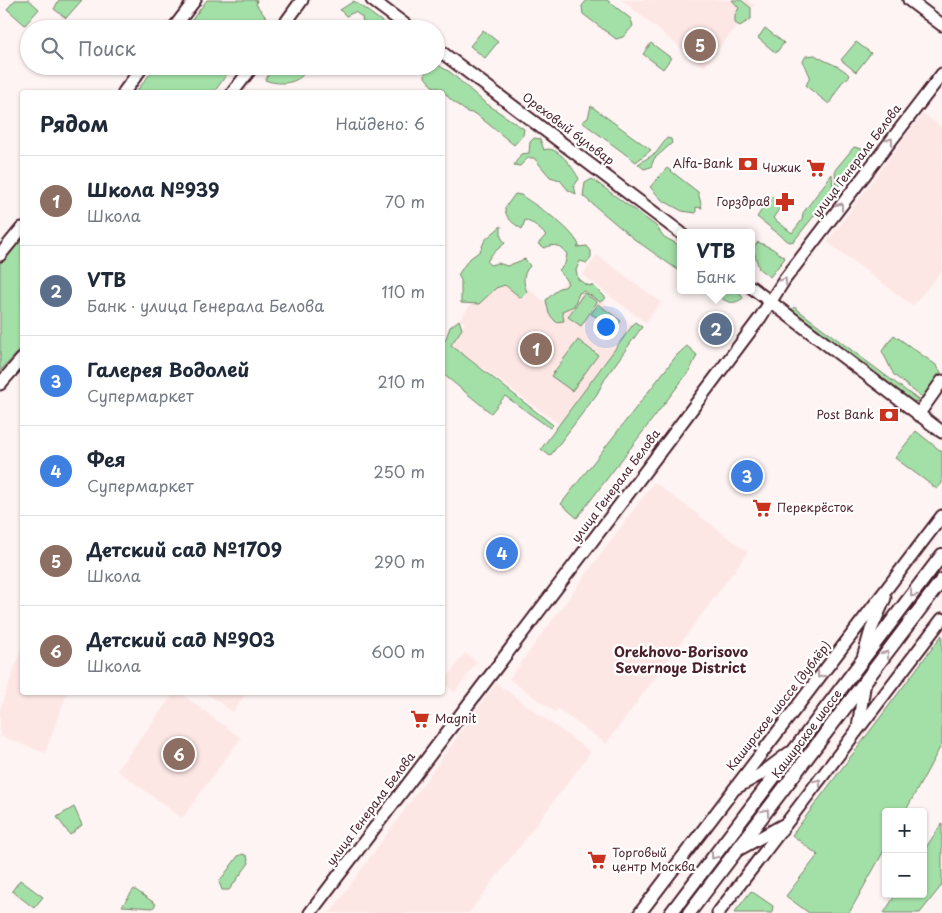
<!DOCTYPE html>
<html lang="ru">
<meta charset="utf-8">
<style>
body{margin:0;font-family:"Playpen Sans",sans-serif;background:#f2f2f3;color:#1f2937}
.controls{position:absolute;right:15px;bottom:15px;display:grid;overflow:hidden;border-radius:5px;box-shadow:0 1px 4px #0004}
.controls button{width:45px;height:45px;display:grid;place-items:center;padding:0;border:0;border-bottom:1px solid #e0e1e3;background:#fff;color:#1f2937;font:25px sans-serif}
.you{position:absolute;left:605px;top:326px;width:18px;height:18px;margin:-12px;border:4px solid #fff;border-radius:50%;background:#1a73e8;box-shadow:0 0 0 8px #1a73e833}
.badge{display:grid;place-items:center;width:32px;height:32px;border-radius:50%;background:#2563eb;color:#fff;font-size:16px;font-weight:700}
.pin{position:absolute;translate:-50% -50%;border:2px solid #fff;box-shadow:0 1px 5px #0006}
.popup{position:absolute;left:677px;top:229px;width:78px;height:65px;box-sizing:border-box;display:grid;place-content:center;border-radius:5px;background:#fff;filter:drop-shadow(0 1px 4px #0005);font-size:16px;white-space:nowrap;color:#747a83}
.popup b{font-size:19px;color:#1f2937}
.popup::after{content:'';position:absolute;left:50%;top:100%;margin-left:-10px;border:10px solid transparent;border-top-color:#fff}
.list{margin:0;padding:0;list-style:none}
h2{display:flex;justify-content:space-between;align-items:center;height:65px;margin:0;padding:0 20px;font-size:21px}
h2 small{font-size:16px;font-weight:400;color:#747a83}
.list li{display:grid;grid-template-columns:32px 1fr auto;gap:15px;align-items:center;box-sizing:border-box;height:90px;padding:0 20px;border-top:1px solid #e0e1e3}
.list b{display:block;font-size:19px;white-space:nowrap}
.list p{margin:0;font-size:16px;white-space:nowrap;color:#747a83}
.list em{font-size:16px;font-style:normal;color:#747a83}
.icon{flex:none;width:28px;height:28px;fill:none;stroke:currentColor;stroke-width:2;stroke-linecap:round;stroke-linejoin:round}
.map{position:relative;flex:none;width:942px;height:913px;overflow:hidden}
.search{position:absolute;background:#fff;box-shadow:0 1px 4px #0004;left:20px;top:20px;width:425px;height:55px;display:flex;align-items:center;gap:12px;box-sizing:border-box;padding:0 18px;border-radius:28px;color:#747a83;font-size:19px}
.panel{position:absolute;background:#fff;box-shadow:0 1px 4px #0004;left:20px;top:90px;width:425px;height:605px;border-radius:5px}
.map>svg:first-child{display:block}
.built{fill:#fde7e5}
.green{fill:#a3e0a7;stroke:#768069}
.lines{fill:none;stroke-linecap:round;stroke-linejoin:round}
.secondary-casing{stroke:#4a1f2b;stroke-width:15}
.primary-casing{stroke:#4a1f2b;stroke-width:16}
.secondary{stroke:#fff;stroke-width:11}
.primary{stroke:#fff;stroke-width:12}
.oneway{stroke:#ae9aa0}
.labels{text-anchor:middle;stroke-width:4.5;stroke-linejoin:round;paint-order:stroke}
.street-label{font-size:12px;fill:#4a1f2b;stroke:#fff}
.poi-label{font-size:12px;fill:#4a1f2b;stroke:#fff;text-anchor:end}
.neighbourhood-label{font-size:14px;font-weight:bold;fill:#4a1f2b;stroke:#fff}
</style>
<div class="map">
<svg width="942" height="913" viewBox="0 0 942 913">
<rect width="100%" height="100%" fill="#fef4f3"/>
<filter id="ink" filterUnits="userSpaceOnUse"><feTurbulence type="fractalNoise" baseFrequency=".02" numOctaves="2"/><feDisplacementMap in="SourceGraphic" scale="10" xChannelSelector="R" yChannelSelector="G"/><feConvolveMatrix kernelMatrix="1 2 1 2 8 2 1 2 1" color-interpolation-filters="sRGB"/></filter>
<g filter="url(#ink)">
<g class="built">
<path d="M622 0H747L754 5 704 67Z"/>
<path d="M923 113 942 128V270L913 306 827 242Z"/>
<path d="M597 255 661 302 646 323 582 275Z"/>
<path d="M500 266 544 301 571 277 633 325 559 424 451 345 465 322 459 320Z"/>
<path d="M654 482 748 552 606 744 558 709 555 712 509 679Z"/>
<path d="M22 648V692L67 693 45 753 0 736V709Z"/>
<path d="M465 653 477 662 455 692 443 683Z"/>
<path d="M496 683 591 752 469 913H330Z"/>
<path d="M174 693H180L241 738 182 818 117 770Z"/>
<path d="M206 693H246L233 712Z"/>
</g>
<g class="green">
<path d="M15 0H29L39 9 25 25 7 9Z"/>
<path d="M59 0H82L66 18 54 9Z"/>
<path d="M207 0H257L256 4 267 19 260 29H185Z"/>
<path d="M587 0H607L631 19 633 26 623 37 616 39 583 14 582 6Z"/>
<path d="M732 0H741L751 8V19L740 26 735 23V15L739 8Z"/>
<path d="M354 1 392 29H364L362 17 355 12 346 16 340 10Z"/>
<path d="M765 28 784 43 776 53 758 38Z"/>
<path d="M483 30 498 42 485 58 470 46Z"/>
<path d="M856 42 871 53 856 72 841 60Z"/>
<path d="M651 43 671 58 663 69 643 54Z"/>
<path d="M815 55C826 63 841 65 850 76L842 82 829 104 806 86 810 76 803 61 806 56Z"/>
<path d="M436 64 450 72 484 102 524 129 523 135 514 145 476 114 467 112 450 99 442 89 432 86 425 77V66H436Z"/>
<path d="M156 66H233L214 92H136Z"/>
<path d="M275 66H308C302 84 281 86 265 80Z"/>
<path d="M591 106 651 150 636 162 582 122 588 118Z"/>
<path d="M534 138 540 139 544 150C557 144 574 169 579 179L574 186 576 194 568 190 560 180 550 177 534 158H528L520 166 514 165 521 154 529 153 530 142Z"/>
<path d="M667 138 671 139 672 143 654 159 651 167 644 169 638 164 656 153Z"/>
<path d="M854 147 866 150 836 189 835 170Z"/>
<path d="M667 168 698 192 702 208 696 207V213L682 211 662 200 650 187Z"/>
<path d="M832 174 833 192 794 241 789 242 757 217 771 196 782 205 773 218 792 233 802 220 803 213Z"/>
<path d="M592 179 656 226 664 237 681 246V262L678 270 634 239 583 196 585 183Z"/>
<path d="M515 194 521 195C540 209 568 224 579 245L577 247 587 246 591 251V258L587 263 580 261 576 270 578 279 586 285 594 286 606 298 600 302 584 291 579 293 574 306 562 311 564 321 556 322 549 314 546 300 559 288 565 287 568 283 559 270 565 264 567 254C560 245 554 243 544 248L538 244 546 235 534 224 525 220 522 229C514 224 505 218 505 208Z"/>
<path d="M501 226V237L505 243 491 255 487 262 490 265 498 263 507 266 525 259 530 266C522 274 523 283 527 292L521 298 505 285 496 288 479 304 461 303V280L458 275 468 260 480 251 485 240Z"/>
<path d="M22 237V348L0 371V263Z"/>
<path d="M758 242 773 249 785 258 770 277 759 269 753 248Z"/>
<path d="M711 290H738L743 298C730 308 723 299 711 290Z"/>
<path d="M584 293 597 302 581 326 568 317Z"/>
<path d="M598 304 621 321 610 337 593 325 598 318 591 314Z"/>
<path d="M794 307 921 402 912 401 791 310Z"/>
<path d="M459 320 462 329 451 345 553 425 550 428 505 396 491 413 443 374V340L445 341 450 327Z"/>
<path d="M635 322 642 327 606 377 597 394 550 456 541 449Z"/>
<path d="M894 335 936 365 941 372 939 379 924 399 894 375 882 351Z"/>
<path d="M578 340 598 355 572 391 551 376Z"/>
<path d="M687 346 697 355 690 370 577 518 561 504 677 355Z"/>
<path d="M916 431 942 452V483L937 489 895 458Z"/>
<path d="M942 635V744L905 812H886V847L849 913H809L786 896 818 855 792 835Z"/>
<path d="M74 807 82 825 70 835 57 817Z"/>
<path d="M942 823V885L920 913H884L896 894H923V852Z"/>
<path d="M243 854 247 856 249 863 229 890H222L219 882 238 856Z"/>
<path d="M20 880 43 897 34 908 12 891Z"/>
<path d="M134 889 156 904 153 908 122 906Z"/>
<path d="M751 891 773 906 772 913H734Z"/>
</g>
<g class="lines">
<g class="secondary-casing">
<g id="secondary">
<path d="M372 0 411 29"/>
<path d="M909 0 942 25"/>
<path d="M173 29 195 0"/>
<path d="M281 29 302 0"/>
<path d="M436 48 681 233"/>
<path d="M124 92 143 66"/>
<path d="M233 92 253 66"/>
<path d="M0 255 22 228"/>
<path d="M751 287 942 432"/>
<path d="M0 384 22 359"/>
<path d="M918 415 942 381"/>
<path d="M863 658 871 630 885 598"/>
<path d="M858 727 865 681"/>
<path d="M736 788 761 774 789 753"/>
<path d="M738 850 783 825"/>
<path d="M310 913 656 457 760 318 785 279 942 74"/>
<path d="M640 913 942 516"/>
<path d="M718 913 942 619"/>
</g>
</g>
<g class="primary-casing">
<g id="primary">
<path d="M671 913 942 555"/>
<path d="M689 913 942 580"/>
</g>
</g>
<use href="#secondary" class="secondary"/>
<use href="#primary" class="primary"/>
</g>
<defs><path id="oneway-chevron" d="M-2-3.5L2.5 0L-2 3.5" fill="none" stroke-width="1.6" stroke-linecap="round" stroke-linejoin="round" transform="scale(1.25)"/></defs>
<g class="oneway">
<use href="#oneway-chevron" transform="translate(890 141) rotate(-53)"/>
<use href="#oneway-chevron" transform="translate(840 206) rotate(-53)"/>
<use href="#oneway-chevron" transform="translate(784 281) rotate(-57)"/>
<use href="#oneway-chevron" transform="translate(913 594) rotate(127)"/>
<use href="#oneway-chevron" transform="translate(886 654) rotate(-53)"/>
<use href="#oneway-chevron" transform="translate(820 675) rotate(128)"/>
<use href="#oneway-chevron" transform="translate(818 782) rotate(-53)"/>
<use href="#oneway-chevron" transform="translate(766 812) rotate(-53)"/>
<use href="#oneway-chevron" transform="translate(714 856) rotate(127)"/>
</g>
</g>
<defs>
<g id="bank-bare" transform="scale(1.5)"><path d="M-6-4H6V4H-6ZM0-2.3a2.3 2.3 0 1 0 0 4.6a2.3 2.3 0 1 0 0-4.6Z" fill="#c8321e" stroke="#fff" stroke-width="2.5" paint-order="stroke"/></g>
<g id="supermarket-bare" transform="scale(1.5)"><path d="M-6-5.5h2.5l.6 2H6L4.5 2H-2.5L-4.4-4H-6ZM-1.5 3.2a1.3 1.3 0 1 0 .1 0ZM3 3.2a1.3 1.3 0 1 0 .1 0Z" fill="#c8321e" stroke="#fff" stroke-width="2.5" paint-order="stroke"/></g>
<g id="pharmacy-bare" transform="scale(1.5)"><path d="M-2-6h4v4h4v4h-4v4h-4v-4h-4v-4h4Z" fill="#c8321e" stroke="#fff" stroke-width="2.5" paint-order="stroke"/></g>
</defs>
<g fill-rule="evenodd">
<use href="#bank-bare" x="748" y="164"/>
<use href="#supermarket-bare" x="816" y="168"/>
<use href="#pharmacy-bare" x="785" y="202"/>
<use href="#bank-bare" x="889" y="415"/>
<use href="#supermarket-bare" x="762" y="508"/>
<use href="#supermarket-bare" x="420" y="719"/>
<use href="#supermarket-bare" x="597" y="860"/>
</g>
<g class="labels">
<g class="street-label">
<text transform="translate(568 129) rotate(37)" y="4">Ореховый бульвар</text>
<text transform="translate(857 161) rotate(-53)" y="4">улица Генерала Белова</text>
<text transform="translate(616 486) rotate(-53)" y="4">улица Генерала Белова</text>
<text transform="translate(779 706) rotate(-52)" y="4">Каширское шоссе (дублёр)</text>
<text transform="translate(807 734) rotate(-53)" y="4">Каширское шоссе</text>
<text transform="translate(371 809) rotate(-53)" y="4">улица Генерала Белова</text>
</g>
<g class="poi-label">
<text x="733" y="168">Alfa-Bank</text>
<text x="801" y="172">Чижик</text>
<text x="770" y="206">Горздрав</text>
<text x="874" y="419">Post Bank</text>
<text x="777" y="512" text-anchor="start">Перекрёсток</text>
<text x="435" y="723" text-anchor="start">Magnit</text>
<text x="612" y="857" text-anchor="start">Торговый<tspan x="612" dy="14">центр Москва</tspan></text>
</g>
<g class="neighbourhood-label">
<text x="681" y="657">Orekhovo-Borisovo<tspan x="681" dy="16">Severnoye District</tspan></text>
</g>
</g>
</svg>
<div class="controls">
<button>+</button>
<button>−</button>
</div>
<div class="you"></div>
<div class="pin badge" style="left:536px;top:349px;background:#8d6e63">1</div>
<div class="pin badge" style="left:716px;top:329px;background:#5c6f8a">2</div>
<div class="popup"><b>VTB</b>Банк</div>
<div class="pin badge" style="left:747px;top:476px;background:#3f7fe0">3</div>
<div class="pin badge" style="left:502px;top:553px;background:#3f7fe0">4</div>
<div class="pin badge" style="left:700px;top:45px;background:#8d6e63">5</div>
<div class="pin badge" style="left:179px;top:754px;background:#8d6e63">6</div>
<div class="search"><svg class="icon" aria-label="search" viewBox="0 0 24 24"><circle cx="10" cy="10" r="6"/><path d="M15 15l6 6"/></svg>Поиск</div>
<section class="panel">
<h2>Рядом<small>Найдено: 6</small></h2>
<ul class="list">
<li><span class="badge" style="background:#8d6e63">1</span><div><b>Школа №939</b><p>Школа</p></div><em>70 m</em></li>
<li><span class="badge" style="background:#5c6f8a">2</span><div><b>VTB</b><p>Банк · улица Генерала Белова</p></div><em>110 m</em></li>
<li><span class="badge" style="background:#3f7fe0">3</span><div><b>Галерея Водолей</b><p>Супермаркет</p></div><em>210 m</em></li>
<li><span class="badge" style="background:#3f7fe0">4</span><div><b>Фея</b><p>Супермаркет</p></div><em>250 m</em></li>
<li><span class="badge" style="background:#8d6e63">5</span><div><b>Детский сад №1709</b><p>Школа</p></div><em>290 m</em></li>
<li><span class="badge" style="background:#8d6e63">6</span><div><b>Детский сад №903</b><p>Школа</p></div><em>600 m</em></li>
</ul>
</section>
</div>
